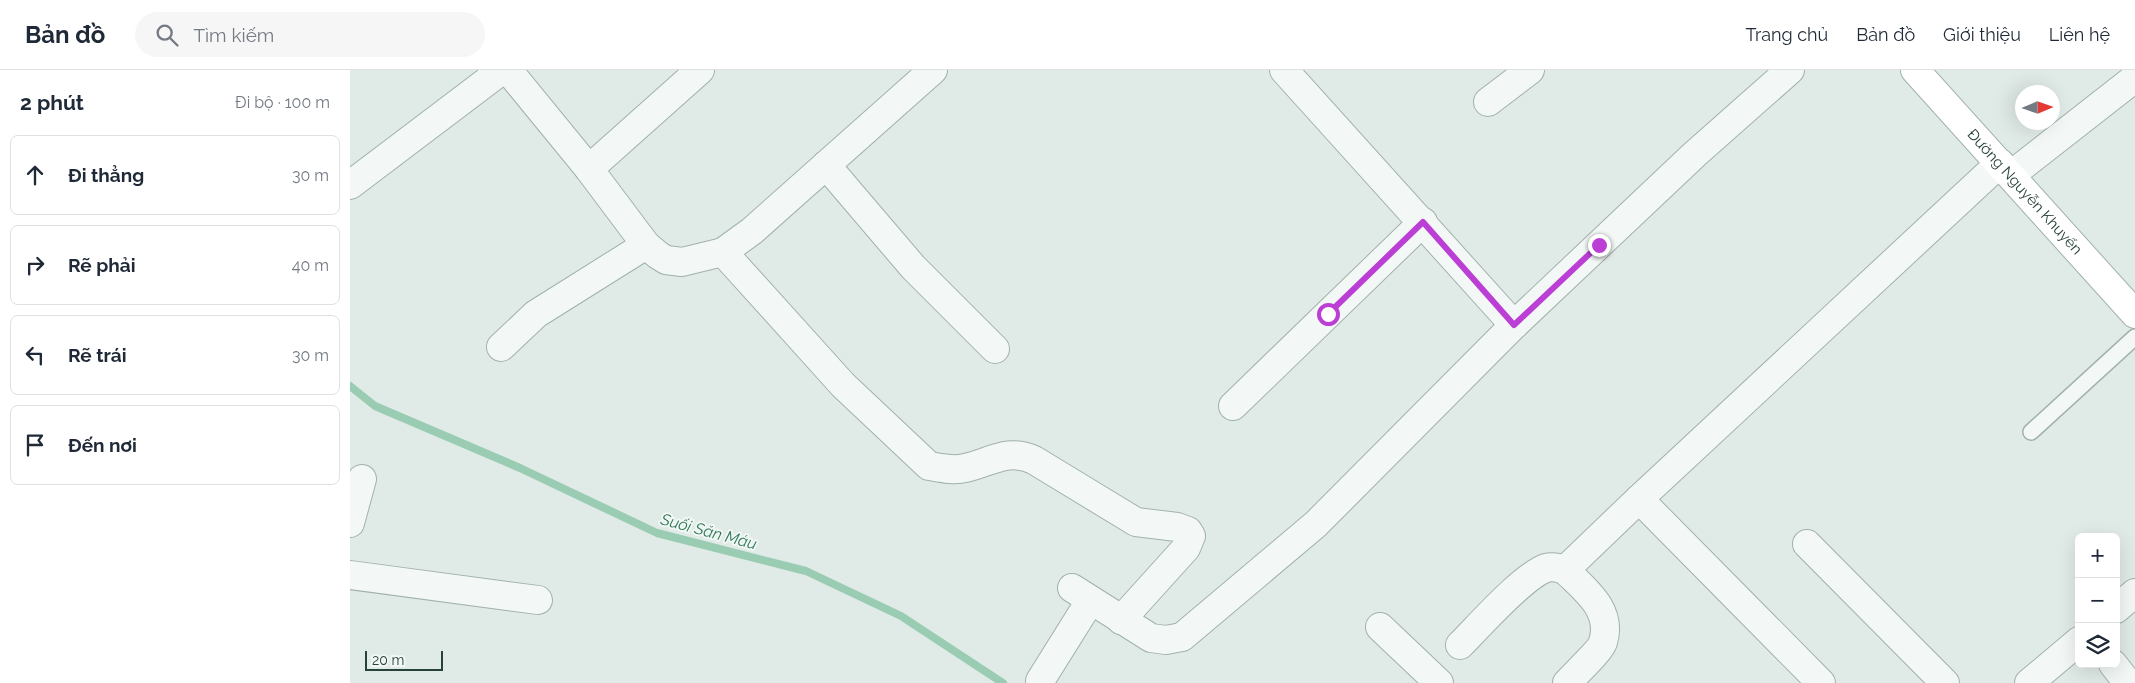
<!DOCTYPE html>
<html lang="vi">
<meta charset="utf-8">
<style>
body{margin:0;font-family:Raleway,sans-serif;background:#f6f6f7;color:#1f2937}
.controls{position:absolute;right:15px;bottom:15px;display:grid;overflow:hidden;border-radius:8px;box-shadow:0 5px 20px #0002}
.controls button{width:45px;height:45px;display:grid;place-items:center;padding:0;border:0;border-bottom:1px solid #e0e1e3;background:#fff;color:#1f2937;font:25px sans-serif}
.compass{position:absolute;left:1665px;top:15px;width:45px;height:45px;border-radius:50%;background:#fff;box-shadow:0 5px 20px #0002;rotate:88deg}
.scale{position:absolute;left:15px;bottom:12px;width:78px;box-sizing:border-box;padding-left:5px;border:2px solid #284238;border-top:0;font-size:14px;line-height:18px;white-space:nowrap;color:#284238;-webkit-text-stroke:4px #f0f7f4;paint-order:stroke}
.stop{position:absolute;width:15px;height:15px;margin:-11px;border:4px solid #bb3fd5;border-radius:50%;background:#fff}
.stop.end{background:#bb3fd5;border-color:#fff;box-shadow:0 1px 5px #0008}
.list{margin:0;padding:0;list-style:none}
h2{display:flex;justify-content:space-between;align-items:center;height:65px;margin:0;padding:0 20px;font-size:21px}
h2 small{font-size:16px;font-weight:400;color:#747a83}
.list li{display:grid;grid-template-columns:32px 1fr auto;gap:15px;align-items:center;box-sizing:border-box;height:80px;margin:0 10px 10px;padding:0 10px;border:1px solid #e0e1e3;border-radius:8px}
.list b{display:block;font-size:19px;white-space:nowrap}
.list em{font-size:16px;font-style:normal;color:#747a83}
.icon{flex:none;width:28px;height:28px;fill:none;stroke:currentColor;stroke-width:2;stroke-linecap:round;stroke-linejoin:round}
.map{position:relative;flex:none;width:1785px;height:613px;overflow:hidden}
header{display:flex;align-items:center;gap:30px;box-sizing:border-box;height:70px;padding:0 25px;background:#fff;border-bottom:1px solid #e0e1e3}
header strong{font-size:24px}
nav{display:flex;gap:28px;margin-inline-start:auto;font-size:18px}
.search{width:350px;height:45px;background:#f6f6f7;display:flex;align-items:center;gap:12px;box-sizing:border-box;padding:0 18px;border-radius:28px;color:#747a83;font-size:19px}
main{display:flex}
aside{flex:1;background:#fff}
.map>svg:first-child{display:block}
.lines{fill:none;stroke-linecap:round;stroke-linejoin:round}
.stream{stroke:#99ccb2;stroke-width:8}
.lane-casing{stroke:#a1b1ab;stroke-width:18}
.street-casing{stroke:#a1b1ab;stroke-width:30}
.secondary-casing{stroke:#a1b1ab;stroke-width:30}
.lane{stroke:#f3f8f6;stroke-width:15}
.street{stroke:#f3f8f6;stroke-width:28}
.secondary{stroke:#fff;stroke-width:28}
.route{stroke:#bb3fd5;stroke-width:6}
.labels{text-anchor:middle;stroke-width:4;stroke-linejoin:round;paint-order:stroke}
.street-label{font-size:15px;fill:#284238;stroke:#f0f7f4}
.water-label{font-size:16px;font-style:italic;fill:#307956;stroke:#f0f7f4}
</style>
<header>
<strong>Bản đồ</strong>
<div class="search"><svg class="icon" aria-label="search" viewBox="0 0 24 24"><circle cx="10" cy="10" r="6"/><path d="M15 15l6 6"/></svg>Tìm kiếm</div>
<nav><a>Trang chủ</a><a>Bản đồ</a><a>Giới thiệu</a><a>Liên hệ</a></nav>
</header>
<main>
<aside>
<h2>2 phút<small>Đi bộ · 100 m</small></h2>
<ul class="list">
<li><svg class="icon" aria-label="ahead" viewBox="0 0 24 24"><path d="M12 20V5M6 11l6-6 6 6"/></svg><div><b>Đi thẳng</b></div><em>30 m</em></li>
<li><svg class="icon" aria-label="right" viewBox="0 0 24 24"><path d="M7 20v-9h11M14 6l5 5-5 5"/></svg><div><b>Rẽ phải</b></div><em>40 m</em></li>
<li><svg class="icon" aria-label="left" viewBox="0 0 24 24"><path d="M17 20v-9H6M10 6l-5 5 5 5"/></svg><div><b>Rẽ trái</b></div><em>30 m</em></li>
<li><svg class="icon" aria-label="arrive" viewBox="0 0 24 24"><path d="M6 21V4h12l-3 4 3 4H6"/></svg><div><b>Đến nơi</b></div></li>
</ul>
</aside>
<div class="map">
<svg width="1785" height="613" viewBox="0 0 1785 613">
<rect width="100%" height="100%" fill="#e0eae6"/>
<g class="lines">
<path class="stream" d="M0 316 25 336 170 398 307 463 456 501 551 546 653 613"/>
<g class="lane-casing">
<path id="lane" d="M1681 362 1785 267"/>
</g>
<g class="street-casing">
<g id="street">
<path d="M158 0 239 99 296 175 308 185 316 190 332 192 373 182 402 161 583 0"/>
<path d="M934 0 1164 255"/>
<path d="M1138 32 1180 0"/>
<path d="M476 95 563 197 645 279"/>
<path d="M239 99 350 0"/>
<path d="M1661 105 1785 8"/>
<path d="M0 115 152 0"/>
<path d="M373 182 493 315 579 396C591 398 604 401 615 398 642 392 657 378 684 390L786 452 827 457 838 461 841 466 836 478 771 550"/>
<path d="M151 277 186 244 296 175"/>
<path d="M883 336 1073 152"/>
<path d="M1289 429 1471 613"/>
<path d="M0 453 12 409"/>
<path d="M1457 474 1595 613"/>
<path d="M0 505 188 530"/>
<path d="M722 518 801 568 816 570 832 567 966 454 1164 255 1345 84 1440 0"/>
<path d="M1766 539 1785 523"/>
<path d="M1030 557 1089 613"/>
<path d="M1110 575C1129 556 1173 506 1196 498 1203 496 1208 498 1215 500"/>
<path d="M1763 594 1778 613"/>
<path d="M690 611 740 531"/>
<path d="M1217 613C1224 605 1251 580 1253 572 1263 540 1235 520 1215 500L1289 429 1650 93"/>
<path d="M1679 613 1729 571"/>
</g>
</g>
<g class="secondary-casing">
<g id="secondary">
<path id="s1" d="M1565 0 1785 244"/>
</g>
</g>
<use href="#lane" class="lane"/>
<use href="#street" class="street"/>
<use href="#secondary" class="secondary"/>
</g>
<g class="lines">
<path class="route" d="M978 244 1073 152 1164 255 1249 175"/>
</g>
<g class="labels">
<g class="street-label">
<text dy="5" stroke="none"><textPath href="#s1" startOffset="164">Đường Nguyễn Khuyến</textPath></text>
</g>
<g class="water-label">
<text transform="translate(359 461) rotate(15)" y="6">Suối Săn Máu</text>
</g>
</g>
</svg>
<div class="controls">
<button>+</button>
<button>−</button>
<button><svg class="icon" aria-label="layers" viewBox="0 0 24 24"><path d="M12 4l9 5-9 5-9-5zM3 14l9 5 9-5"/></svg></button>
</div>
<svg class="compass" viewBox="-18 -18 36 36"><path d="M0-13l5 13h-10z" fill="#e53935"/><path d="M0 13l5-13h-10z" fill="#747a83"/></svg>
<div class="scale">20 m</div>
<div class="stop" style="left:978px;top:244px"></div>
<div class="stop end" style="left:1249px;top:175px"></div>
</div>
</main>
